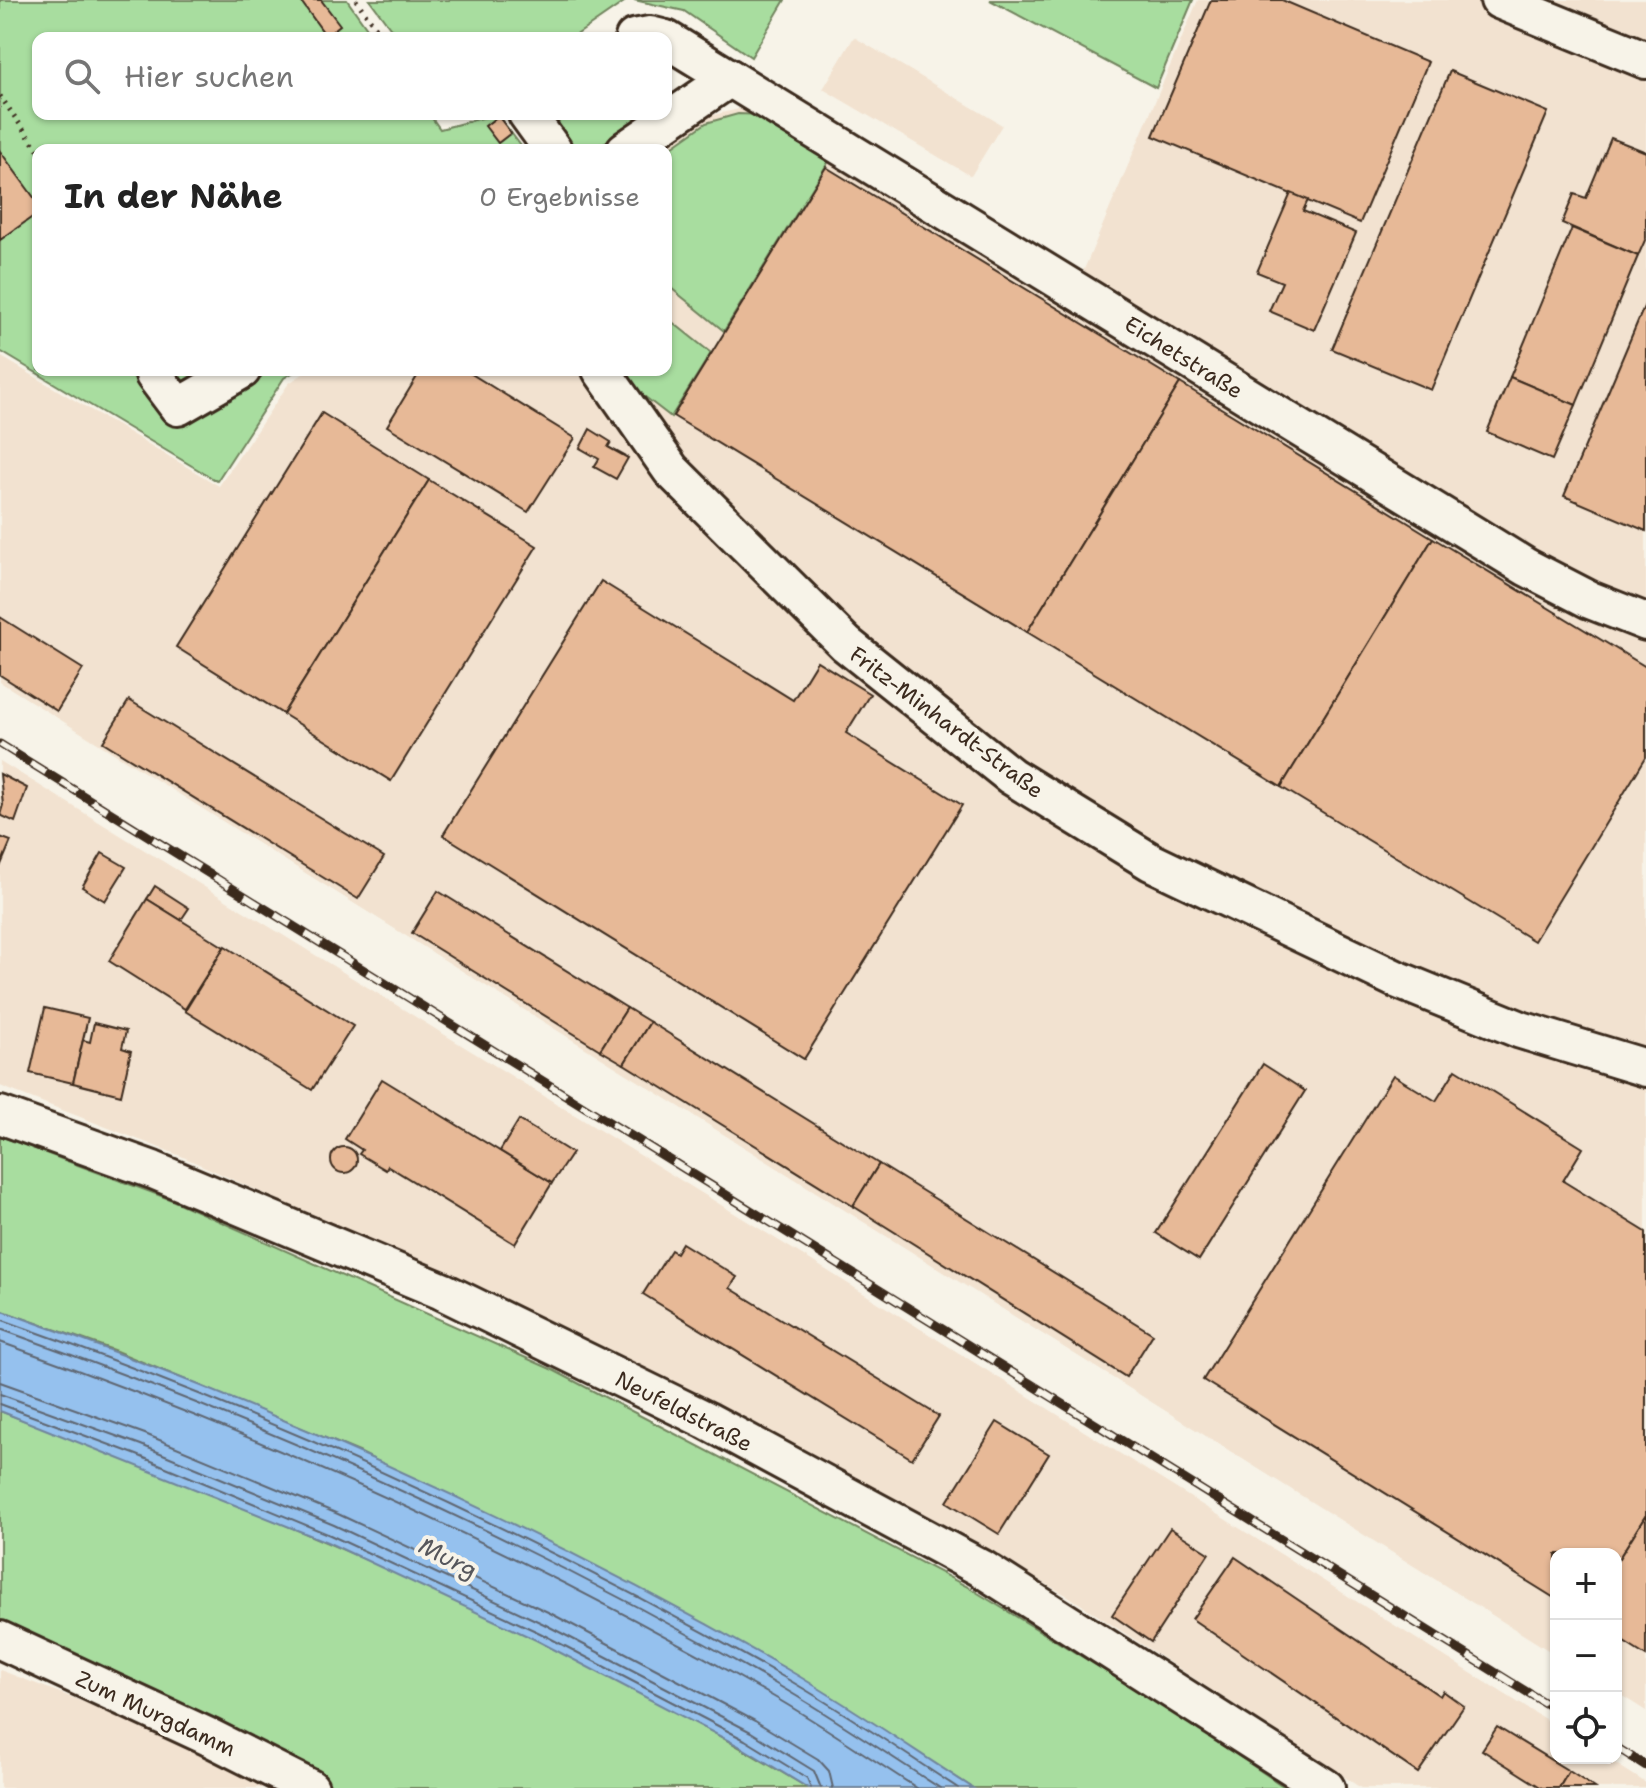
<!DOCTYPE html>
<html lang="de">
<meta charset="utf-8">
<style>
body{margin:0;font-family:"Shantell Sans",sans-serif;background:#f2f2f2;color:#222}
.controls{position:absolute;right:24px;bottom:24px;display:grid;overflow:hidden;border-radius:16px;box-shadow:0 2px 6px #0004}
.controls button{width:72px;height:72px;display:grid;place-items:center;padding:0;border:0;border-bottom:2px solid #e0e0e0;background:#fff;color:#222;font:40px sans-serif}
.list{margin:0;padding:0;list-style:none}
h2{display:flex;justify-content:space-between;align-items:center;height:104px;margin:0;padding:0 32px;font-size:34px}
h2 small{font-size:26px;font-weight:400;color:#767676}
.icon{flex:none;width:44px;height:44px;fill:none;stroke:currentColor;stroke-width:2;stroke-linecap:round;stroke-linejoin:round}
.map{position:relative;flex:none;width:1646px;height:1788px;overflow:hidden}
.search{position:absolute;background:#fff;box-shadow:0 2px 6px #0004;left:32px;top:32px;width:640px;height:88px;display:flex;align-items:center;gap:20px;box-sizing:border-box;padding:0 28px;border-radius:16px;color:#767676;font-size:30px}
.panel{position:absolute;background:#fff;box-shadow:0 2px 6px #0004;left:32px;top:144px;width:640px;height:232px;border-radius:16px}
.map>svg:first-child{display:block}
.built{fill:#f2e2d0}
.green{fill:#a8dd9f;stroke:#72845e;stroke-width:2}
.water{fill:#95c1ee;stroke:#71859b;stroke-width:2}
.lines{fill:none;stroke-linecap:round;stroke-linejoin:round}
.shore{stroke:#5f6671;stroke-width:2}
.building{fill:#e7b997;stroke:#3b2a1e;stroke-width:2}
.minor-casing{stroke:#3b2a1e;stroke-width:42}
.path{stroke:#3b2a1e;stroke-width:5;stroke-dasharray:2 6;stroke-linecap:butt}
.minor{stroke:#f7f3e8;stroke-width:36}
.rail-casing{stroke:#3b2a1e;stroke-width:9}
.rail{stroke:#f7f3e8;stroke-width:6;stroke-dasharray:18;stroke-linecap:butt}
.labels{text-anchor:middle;stroke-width:8;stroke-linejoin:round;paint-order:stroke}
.street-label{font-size:22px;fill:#3b2a1e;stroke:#f7f3e8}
.water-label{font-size:24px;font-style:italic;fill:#56575c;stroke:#f7f3e8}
</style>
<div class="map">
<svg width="1646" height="1788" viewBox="0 0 1646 1788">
<rect width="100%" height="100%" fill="#f7f3e8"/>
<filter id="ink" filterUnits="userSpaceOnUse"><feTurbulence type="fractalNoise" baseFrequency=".0125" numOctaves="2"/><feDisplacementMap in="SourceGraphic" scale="16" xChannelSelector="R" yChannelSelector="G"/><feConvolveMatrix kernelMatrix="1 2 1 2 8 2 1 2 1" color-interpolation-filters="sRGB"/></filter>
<g filter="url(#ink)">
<g class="built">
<path d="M1198 0H1482L1646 68V1711L1616 1692V1554H1556V1655L0 682V356L219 486 289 383 309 370H666V150H652L700 118 739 109 763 113 1069 305Z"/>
<path d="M1555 0H1646V38Z"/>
<path d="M854 37 1002 125 971 176 823 89Z"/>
<path d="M0 761 799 1253 1556 1726V1758H1607L1646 1783V1788H1361L1068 1596 824 1463 459 1282 181 1156 0 1086Z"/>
<path d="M0 1670 225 1756 283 1788H0Z"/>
</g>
<g class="green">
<path d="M0 0H347L374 38H38V114H429L440 129 497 114 524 150H38V370H297L284 378 217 481 0 351Z"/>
<path d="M370 0H627L572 38H398Z"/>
<path d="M634 0H785L751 57 684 11Z"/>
<path d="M990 0H1193L1156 88Z"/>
<path d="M558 114H656C630 129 560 181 558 114Z"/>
<path d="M738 114 764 115 824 151 829 161 724 331 666 284V151L706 123Z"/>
<path d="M666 317 711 353 671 417 640 393 621 370H666Z"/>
<path d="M0 1136 172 1200 553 1370 968 1587 1179 1716 1286 1788H973L786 1669 359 1452 116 1351 0 1310Z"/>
<path d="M0 1411C277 1516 554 1633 808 1788H337L0 1627Z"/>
</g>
<path class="water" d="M0 1310C271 1406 536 1525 785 1668 849 1705 911 1748 973 1788H808L741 1747 536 1640 327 1542 0 1411Z"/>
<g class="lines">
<g class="shore">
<path d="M0 1319C270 1414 531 1533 780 1675 841 1709 899 1750 958 1788"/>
<path d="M0 1329C268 1424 530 1541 776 1684 832 1716 885 1753 940 1788"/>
<path d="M0 1342C266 1436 525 1554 769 1694 820 1723 868 1757 917 1788"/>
<path d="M0 1382 145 1434 338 1514 550 1613 755 1721 818 1759 829 1771 833 1788"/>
<path d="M0 1394 141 1445 334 1525 544 1624 751 1732 814 1771 821 1788"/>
<path d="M0 1404 137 1455 330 1535 540 1633 745 1740 807 1778 811 1788"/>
</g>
</g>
<g class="building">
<path d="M300 0H321L340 25 326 36Z"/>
<path d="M1211 0H1282L1428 62 1360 223 1153 136Z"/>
<path d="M1450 71 1548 112 1431 390 1332 349Z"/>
<path d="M498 116 511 133 498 143 485 126Z"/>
<path d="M1611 138 1646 152V238L1638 256 1562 223 1574 194 1586 198Z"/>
<path d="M0 151 38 203V213L0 240Z"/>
<path d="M826 167 1180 383 1027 632 673 416Z"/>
<path d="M1291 193 1308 200 1303 211 1356 233 1314 330 1269 311 1282 282 1257 272Z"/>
<path d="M1572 228 1638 256 1576 405 1510 377Z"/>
<path d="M1646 302V531L1564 496Z"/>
<path d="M421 370H465L575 438 528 512 387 426Z"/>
<path d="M1510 377 1576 405 1552 460 1487 432Z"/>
<path d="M1180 383 1433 538 1281 787 1027 632Z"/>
<path d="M322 413 429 480 283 714 176 647Z"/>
<path d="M590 429 611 442 608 447 628 458 616 479 594 467 599 459 580 448Z"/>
<path d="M429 480 537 546 391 781 283 714Z"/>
<path d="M1433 538 1646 667V757L1534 941 1281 787Z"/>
<path d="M601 581 793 700 817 661 870 694 846 733 962 805 804 1059 443 835Z"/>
<path d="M0 617 83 669 57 711 0 675Z"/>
<path d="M129 700 384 857 358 899 103 742Z"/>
<path d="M0 774 27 788 15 822 0 815 3 805Z"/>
<path d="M0 837 11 841 0 867Z"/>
<path d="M102 853 126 867 105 901 82 887Z"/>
<path d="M155 886 189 908 181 920 147 899Z"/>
<path d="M438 891 627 1008 600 1050 412 933Z"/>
<path d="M147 899 224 947 185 1009 109 961Z"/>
<path d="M225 946 353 1026 312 1090 185 1011Z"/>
<path d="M45 1008 88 1018 73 1083 30 1073Z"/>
<path d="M627 1008 650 1022 624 1064 600 1050Z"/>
<path d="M650 1022 879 1164 853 1206 624 1064Z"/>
<path d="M94 1023 126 1031 122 1048 131 1051 121 1095 73 1083 83 1040 90 1042Z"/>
<path d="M1263 1064 1305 1091 1199 1260 1156 1233Z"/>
<path d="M1456 1069 1583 1148 1563 1181 1646 1232V1515L1616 1563V1554H1556V1599L1203 1380 1393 1075 1436 1101Z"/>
<path d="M382 1079 552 1183 515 1244 388 1166 386 1170 359 1154 362 1150 345 1139Z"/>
<path d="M519 1120 572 1153 552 1183 500 1151Z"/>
<circle cx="344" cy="1160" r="13"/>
<path d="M879 1164 1153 1334 1126 1377 853 1206Z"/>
<path d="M682 1243 737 1277 730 1288 939 1416 912 1459 643 1294 671 1250 676 1253Z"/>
<path d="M997 1422 1049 1454 999 1534 947 1502Z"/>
<path d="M1646 1515V1656L1616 1637V1563Z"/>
<path d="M1170 1528 1209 1553 1151 1642 1112 1615Z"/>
<path d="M1235 1557 1440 1696 1443 1691 1464 1706 1418 1773 1192 1619Z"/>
<path d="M1497 1727 1569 1771 1559 1788H1542L1482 1750Z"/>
<path d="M1569 1771 1595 1788H1559Z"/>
</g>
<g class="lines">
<g class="minor-casing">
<g id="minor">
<path d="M1499 0 1646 60"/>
<path d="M634 38 650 35 662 38"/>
<path d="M666 39 1526 567 1590 600 1646 622"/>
<path d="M527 114 553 150"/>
<path d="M625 150 730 78"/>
<path d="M601 370 671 470 846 644 1011 776 1151 862 1396 979 1521 1030 1646 1068"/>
<path d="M154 375 178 407 242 370"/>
<path d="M0 1115 153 1170 442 1291 706 1420 981 1568 1326 1788"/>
<path d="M0 1640 209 1737 310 1788"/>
</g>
</g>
<g class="path">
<path d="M356 0 383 38"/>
<path d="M0 96 38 150"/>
</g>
<use href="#minor" class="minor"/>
<g class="rail-casing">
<g id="rail">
<path d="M0 744 1556 1710"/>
<path d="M1616 1747 1646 1766"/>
</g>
</g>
<use href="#rail" class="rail"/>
</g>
</g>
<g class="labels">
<g class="street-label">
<text transform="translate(1184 357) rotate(32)" y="8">Eichetstraße</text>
<text transform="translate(947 722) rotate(37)" y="8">Fritz-Minhardt-Straße</text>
<text transform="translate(684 1411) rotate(27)" y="8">Neufeldstraße</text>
<text transform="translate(156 1713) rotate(25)" y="8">Zum Murgdamm</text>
</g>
<g class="water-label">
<text transform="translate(448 1558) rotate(27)" y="8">Murg</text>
</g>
</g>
</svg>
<div class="controls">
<button>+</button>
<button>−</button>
<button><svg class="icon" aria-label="locate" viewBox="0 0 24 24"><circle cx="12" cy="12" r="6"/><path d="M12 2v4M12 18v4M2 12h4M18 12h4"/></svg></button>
</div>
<div class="search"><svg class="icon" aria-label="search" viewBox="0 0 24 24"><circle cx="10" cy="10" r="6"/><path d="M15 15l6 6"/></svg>Hier suchen</div>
<section class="panel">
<h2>In der Nähe<small>0 Ergebnisse</small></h2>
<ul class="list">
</ul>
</section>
</div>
